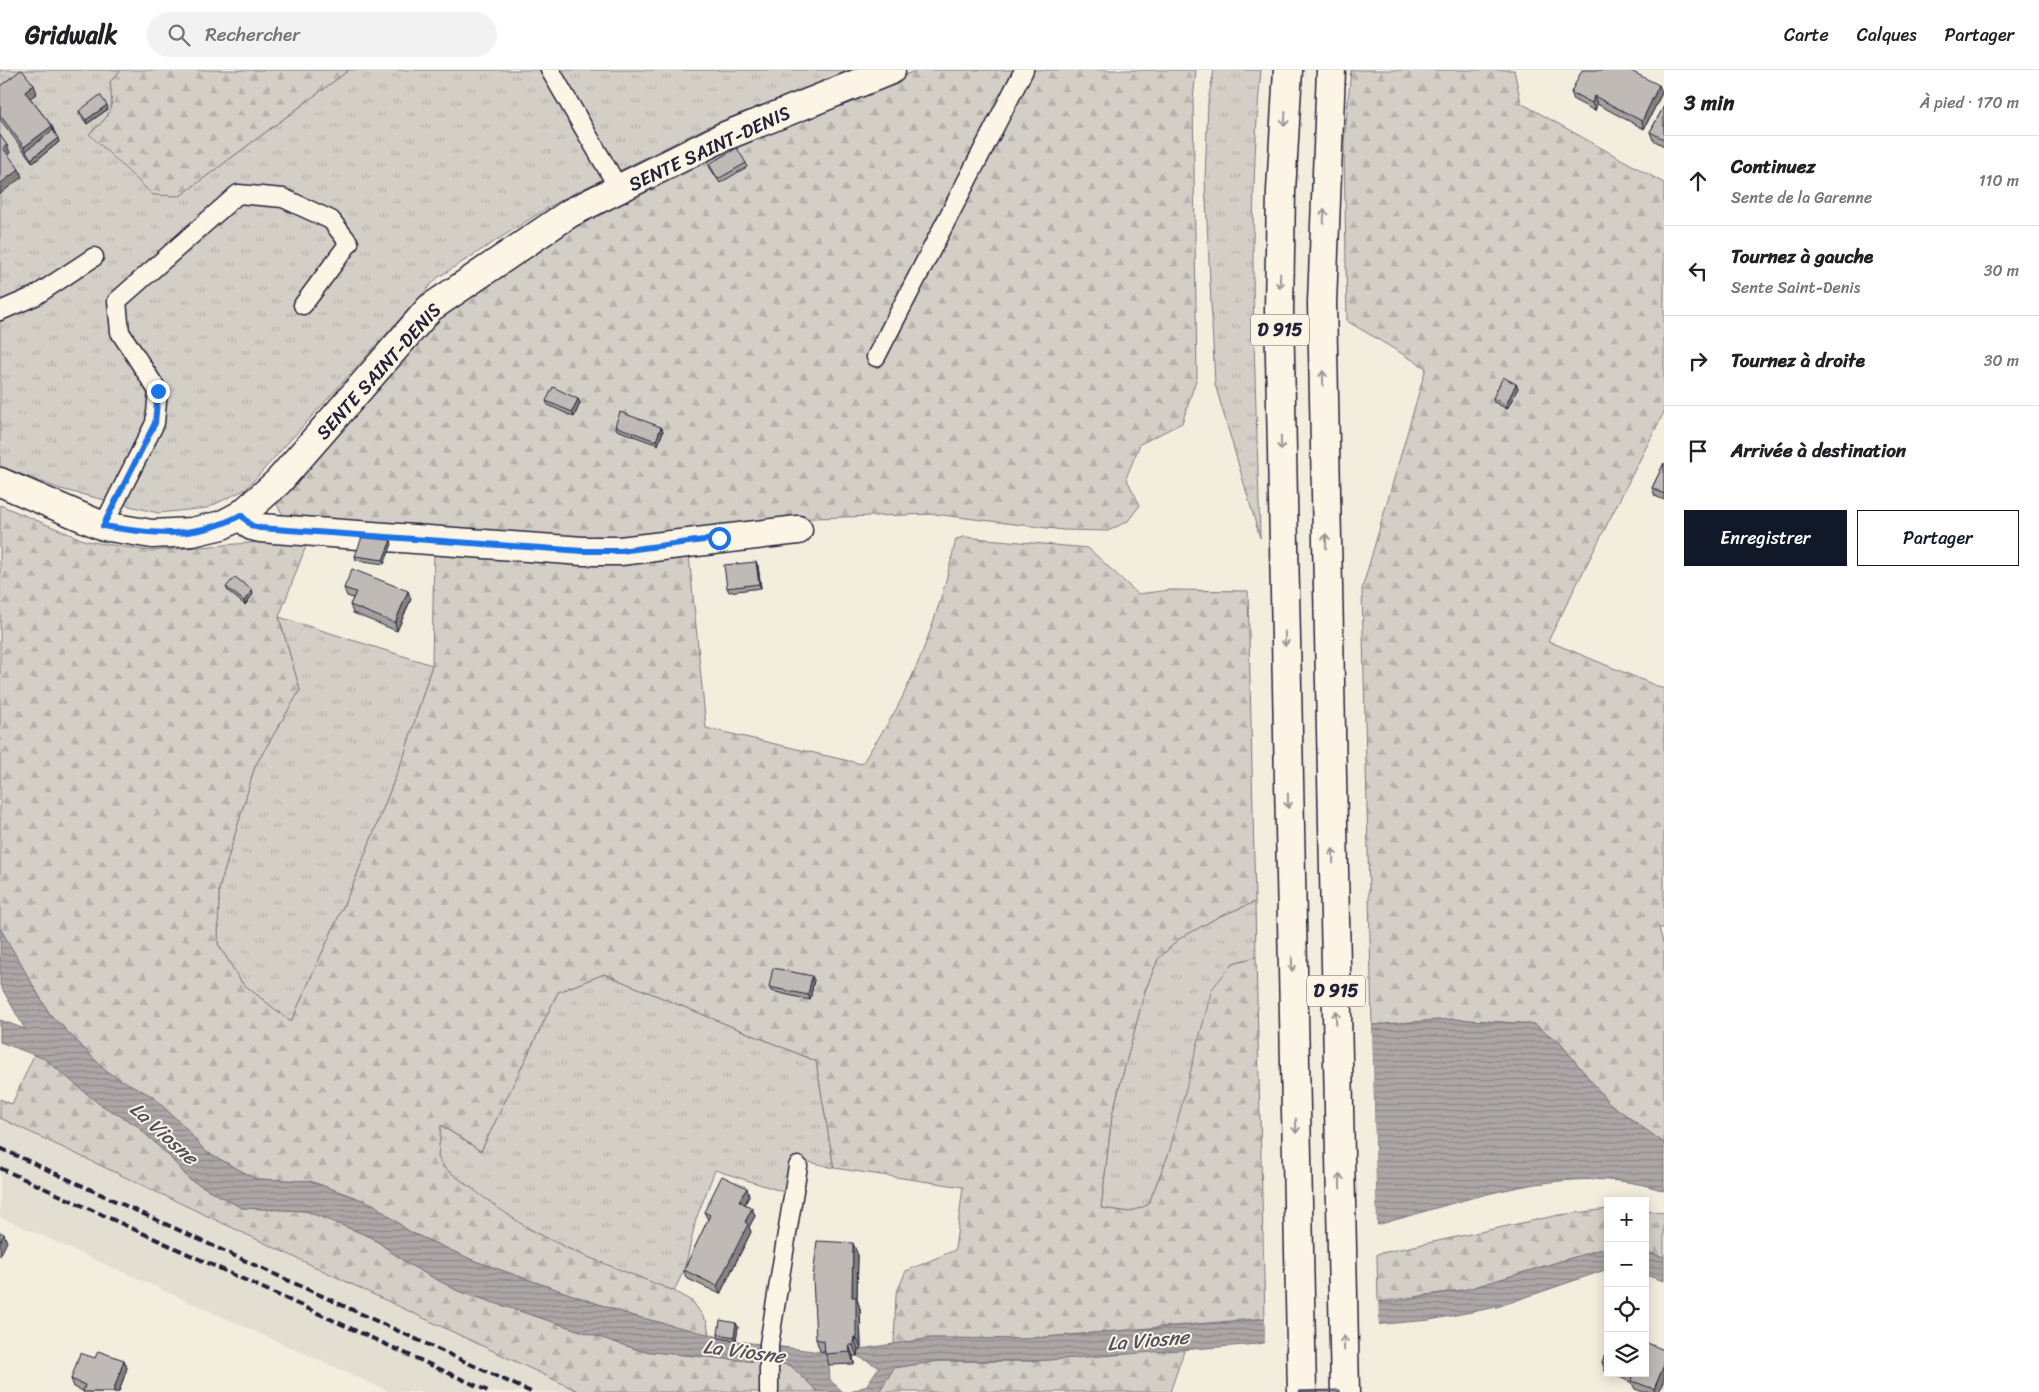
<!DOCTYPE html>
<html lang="fr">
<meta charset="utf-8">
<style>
body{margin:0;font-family:Sriracha,sans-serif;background:#f2f2f2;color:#202124}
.controls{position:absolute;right:15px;bottom:15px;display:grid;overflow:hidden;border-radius:0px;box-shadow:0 2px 12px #0003}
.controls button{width:45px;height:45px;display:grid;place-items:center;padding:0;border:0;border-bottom:1px solid #e0e0e0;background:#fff;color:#202124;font:25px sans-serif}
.stop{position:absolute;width:15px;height:15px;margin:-11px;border:4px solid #1a73e8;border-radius:50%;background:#fff}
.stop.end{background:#1a73e8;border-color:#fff;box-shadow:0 1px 5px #0008}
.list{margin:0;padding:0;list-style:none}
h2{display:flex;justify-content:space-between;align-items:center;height:65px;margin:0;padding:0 20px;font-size:21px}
h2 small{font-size:16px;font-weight:400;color:#757577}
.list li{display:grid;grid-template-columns:32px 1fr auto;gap:15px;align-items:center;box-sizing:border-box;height:90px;padding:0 20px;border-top:1px solid #e0e0e0}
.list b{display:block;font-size:19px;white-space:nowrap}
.list p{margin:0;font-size:16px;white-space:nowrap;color:#757577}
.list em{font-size:16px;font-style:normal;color:#757577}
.actions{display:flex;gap:10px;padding:15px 20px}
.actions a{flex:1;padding:11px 0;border:1px solid #111827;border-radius:0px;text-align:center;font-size:18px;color:#111827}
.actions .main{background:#111827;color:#fff}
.icon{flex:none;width:28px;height:28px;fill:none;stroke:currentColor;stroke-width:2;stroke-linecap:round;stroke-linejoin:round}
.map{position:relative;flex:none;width:1664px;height:1322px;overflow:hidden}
header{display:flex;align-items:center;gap:30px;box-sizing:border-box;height:70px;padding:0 25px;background:#fff;border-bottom:1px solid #e0e0e0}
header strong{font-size:24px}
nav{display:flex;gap:28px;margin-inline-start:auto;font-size:18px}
.search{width:350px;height:45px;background:#f2f2f2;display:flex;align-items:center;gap:12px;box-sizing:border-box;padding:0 18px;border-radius:28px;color:#757577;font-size:19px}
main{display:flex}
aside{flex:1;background:#fff}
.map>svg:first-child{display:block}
.built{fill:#e3ded2}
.grass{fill:url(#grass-tufts);stroke:#7b7880}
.forest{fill:url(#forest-firs);stroke:#7b7880}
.water{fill:url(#water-rules);stroke:#75727b}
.pier{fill:#f3edde}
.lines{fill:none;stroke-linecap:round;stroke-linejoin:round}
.lane-casing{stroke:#22223b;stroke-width:21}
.street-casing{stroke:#22223b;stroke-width:31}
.primary-casing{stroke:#22223b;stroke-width:31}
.lane{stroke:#fcf5e5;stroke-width:18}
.street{stroke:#fcf5e5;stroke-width:28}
.primary{stroke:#fcf5e5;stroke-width:28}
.rail{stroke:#22223b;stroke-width:4;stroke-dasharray:8 4;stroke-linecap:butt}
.wall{fill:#a4a09d;stroke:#22223b}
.shaded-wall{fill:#86827f;stroke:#22223b}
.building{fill:#bfbab6;stroke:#22223b}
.oneway{stroke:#9a9698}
.route{stroke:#1a73e8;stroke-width:6}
.labels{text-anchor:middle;stroke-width:4;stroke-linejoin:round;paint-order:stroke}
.shield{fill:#fcf5e5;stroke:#63616e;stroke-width:1}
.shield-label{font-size:18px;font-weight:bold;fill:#22223b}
.street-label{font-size:19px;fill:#22223b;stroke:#fcf5e5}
.water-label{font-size:20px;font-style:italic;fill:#525160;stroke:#fcf5e5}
</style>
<header>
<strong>Gridwalk</strong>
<div class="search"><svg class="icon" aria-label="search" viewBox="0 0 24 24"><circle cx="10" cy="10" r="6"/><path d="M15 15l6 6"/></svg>Rechercher</div>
<nav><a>Carte</a><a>Calques</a><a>Partager</a></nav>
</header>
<main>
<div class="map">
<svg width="1664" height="1322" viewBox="0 0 1664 1322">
<defs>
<pattern id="grass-tufts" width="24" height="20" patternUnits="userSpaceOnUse" patternTransform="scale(1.25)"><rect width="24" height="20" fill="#d4cfc6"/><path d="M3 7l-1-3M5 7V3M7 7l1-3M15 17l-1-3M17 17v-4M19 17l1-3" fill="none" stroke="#b6b1ab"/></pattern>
<pattern id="forest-firs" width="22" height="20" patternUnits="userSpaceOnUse" patternTransform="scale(1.25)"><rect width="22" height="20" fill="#d4cfc6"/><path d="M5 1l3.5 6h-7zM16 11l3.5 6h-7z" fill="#b6b1ab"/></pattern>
<pattern id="water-rules" width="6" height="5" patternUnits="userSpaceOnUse" patternTransform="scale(1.25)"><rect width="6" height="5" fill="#aca7a6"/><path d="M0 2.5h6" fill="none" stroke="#8c8888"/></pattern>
</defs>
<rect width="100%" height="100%" fill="#f3edde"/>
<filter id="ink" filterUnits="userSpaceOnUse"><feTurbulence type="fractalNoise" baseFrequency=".02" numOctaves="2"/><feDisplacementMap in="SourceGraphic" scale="10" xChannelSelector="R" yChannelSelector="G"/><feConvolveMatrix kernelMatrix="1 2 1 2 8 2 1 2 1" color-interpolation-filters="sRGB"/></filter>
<g filter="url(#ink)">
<path class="built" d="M0 1048 580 1322H390L0 1147Z"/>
<g class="grass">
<path d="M0 0H121L110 12C115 44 110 44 89 64L180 126 349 0H850L707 57 557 132 437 208 246 419 207 438 158 443 60 419 0 396Z"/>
<path d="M1214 0H1261C1246 155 1256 312 1260 468L1215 314 1205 110 1208 31Z"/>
<path d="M279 547 432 595 405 683 355 810 291 952 242 913 218 874 219 819 255 696 300 620Z"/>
<path d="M1255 832 1256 887 1233 893 1169 1083 1148 1135 1129 1142 1101 1138 1112 1045 1145 921 1158 889 1179 869 1218 847Z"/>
<path d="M604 904 816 991 834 1098 793 1088 787 1123 715 1100 696 1149 685 1198 674 1221C625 1202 576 1185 530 1159 499 1142 471 1118 443 1097L438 1087 440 1055 481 1081 558 922Z"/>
</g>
<g class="forest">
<path d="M121 0H349L180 126 153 125 89 64C111 46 114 41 110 12Z"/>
<path d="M917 0H1196L1193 30 1197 307 1182 353 1140 374 1126 408 1140 435 1128 451 1108 461 1063 460 934 444 785 449 611 473 298 451 283 445 276 433 279 422 436 245 579 149 702 88Z"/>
<path d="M1351 0H1514L1521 33 1664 113V342L1548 571 1664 619V858H1659L1664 876V1073L1609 1033 1560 973 1534 954 1453 949 1372 955 1362 519 1426 298 1347 251 1344 73Z"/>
<path d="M0 435 86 471 151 481 309 468 279 547 300 620 255 696 219 819 218 874 242 913 291 952 355 810 405 683 432 595 434 479 624 495 689 485 706 658 862 694C875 672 891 651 902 628 927 577 944 525 956 469L964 467 1088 478 1138 524 1170 520 1248 521 1255 832 1218 847 1179 869 1158 889 1145 921 1112 1045 1101 1138 1129 1142 1148 1135 1169 1083 1212 919 1233 893 1256 887 1265 1248 1023 1269 932 1268 894 1274 896 1224 906 1201 955 1180 963 1117 834 1098 816 991 604 904 558 922 481 1081 441 1055 438 1087 443 1097 497 1137 529 1159 575 1182 674 1221 693 1232 707 1252 709 1265 630 1245 475 1191 410 1162 373 1134 310 1111 256 1109 205 1081 168 1041 107 1002 49 943 0 858Z"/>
<path d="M34 985 45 989 99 1033 136 1055 170 1087 189 1109 242 1138 306 1141 371 1167 408 1194 458 1221 642 1281 791 1295 818 1322H580L0 1048V1029L12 1034Z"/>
<path d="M1608 1139V1179L1598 1180 1468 1219 1378 1232 1377 1184 1559 1145Z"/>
<path d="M1645 1141 1664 1143V1187L1645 1182Z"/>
<path d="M1185 1278 1170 1322H879L893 1298 939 1291H1036Z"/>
</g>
<g class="water">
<path d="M0 858 49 943 107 1002 152 1026 184 1056 205 1081 256 1109 310 1111 373 1134 410 1162 475 1191 630 1245 736 1271 828 1283 830 1310 843 1322H818L790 1295 642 1281 458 1221 408 1194 371 1167 306 1141 242 1138 189 1109 170 1087 136 1055 99 1034 45 989 0 972V950L25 959 0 915Z"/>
<path d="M1453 949 1534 954 1560 973 1609 1033 1664 1073V1121C1573 1089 1465 1131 1377 1155L1372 955Z"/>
<path d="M1608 1179V1199L1497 1237 1430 1250 1336 1258 1258 1274 1036 1291H939L894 1298 879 1322H851L866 1316 879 1297 857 1286 858 1279H861L932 1268 1023 1269 1254 1250 1360 1233 1390 1232 1468 1219 1598 1180Z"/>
<path d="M1645 1182 1664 1187V1211L1645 1205Z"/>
</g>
<g class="pier">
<path d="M1372 952V955L1377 1157 1374 1155 1370 955Z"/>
<path d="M1337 1230H1378L1379 1257 1337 1260 1265 1276V1245Z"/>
</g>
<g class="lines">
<g class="lane-casing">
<g id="lane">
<path d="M550 0 619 119"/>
<path d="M0 241 35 226 94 187"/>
<path d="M876 287 1024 0"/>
<path d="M103 456 155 353 158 321 120 262 117 231 238 124 283 128 331 150 349 173 303 235"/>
<path d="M769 1322V1274L798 1096"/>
</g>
</g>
<g class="street-casing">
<g id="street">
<path d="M0 412 103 456 152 464 192 462 222 455 241 445 278 412 430 238 570 143 723 67 891 0"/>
<path d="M241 445 252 456 260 458 583 481H620L798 460"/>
</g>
</g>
<g class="primary-casing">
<g id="primary">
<path d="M1288 0 1281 121 1279 240 1302 1322"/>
<path d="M1331 0 1322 233 1345 1322"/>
</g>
</g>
<use href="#lane" class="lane"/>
<use href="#street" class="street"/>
<use href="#primary" class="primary"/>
<g class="rail">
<path d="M0 1078 531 1322"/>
<path d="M0 1098 490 1322"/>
</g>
</g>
<g class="wall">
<path d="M1659 15 1662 23 1644 59 1597 34 1595 41 1574 30 1571 22Z"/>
<path d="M0 16 37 23 30 28 52 56 59 72 33 93 0 49Z"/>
<path d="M1664 36V76L1653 70 1650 62Z"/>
<path d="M108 39 87 54 80 45 79 41Z"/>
<path d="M746 93 747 97 720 113 710 98 709 94Z"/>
<path d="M1516 314 1518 318 1507 339 1494 332 1493 328Z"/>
<path d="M578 329 580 333 574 347 548 335 546 331Z"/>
<path d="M615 356 661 357 663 361 658 375 617 360Z"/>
<path d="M1664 393V430L1655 426 1652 418Z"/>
<path d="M392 474 384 494 356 490 355 486Z"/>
<path d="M756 492 758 496 761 518 729 522 727 518Z"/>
<path d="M226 517 253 524 245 535 228 521Z"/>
<path d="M344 518 411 529 397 561 353 543 350 535 353 528 347 526Z"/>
<path d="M814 910 810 930 771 921 769 917Z"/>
<path d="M749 1126 745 1134 752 1138 755 1146 749 1157 751 1162 720 1224 686 1208 684 1200 708 1150 704 1142Z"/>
<path d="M858 1185 857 1229 860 1239 861 1279H858L857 1286H853L854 1294 829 1295 825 1282 820 1281 816 1269Z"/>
<path d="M736 1253 738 1257 736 1271 719 1268 718 1264Z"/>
<path d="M1608 1278V1302L1605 1301 1602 1292Z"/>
<path d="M95 1288 124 1290 127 1298 119 1322H83V1321L74 1317 71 1309Z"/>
<path d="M1611 1303H1645L1659 1322H1643L1635 1319 1632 1313Z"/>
</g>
<g class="shaded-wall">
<path d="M34 15 37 23 28 30 25 22Z"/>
<path d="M1659 15 1662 23 1644 59 1642 51Z"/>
<path d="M1594 26 1597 34 1595 41 1592 33Z"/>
<path d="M107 35 108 39 87 54 86 50Z"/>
<path d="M52 56 54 64 26 81 24 77Z"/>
<path d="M58 68 59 72 33 93 31 89Z"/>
<path d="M7 75 10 83 6 86 3 78Z"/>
<path d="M19 99 22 107 0 124V114Z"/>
<path d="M1516 314 1518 318 1507 339 1506 335Z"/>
<path d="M578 329 580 333 574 347 572 342Z"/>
<path d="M661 357 663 361 658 375 656 371Z"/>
<path d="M391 470 392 474 384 494 383 490Z"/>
<path d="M756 492 758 496 761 518 759 514Z"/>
<path d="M252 520 253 524 245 535 244 531Z"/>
<path d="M408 521 411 529 397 561 395 553Z"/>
<path d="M812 906 814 910 810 930 808 925Z"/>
<path d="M747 1118 749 1126 742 1140 739 1131Z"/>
<path d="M752 1138 755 1146 749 1157 751 1162 720 1224 717 1216 745 1152Z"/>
<path d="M4 1164 7 1172 0 1186V1172Z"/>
<path d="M853 1173 858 1185 857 1229 860 1239 861 1279 856 1267 852 1227Z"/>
<path d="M736 1253 738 1257 736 1271 734 1267Z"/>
<path d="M854 1267 858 1279 857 1286 853 1275Z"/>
<path d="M849 1275 853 1286 854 1294 850 1282Z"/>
<path d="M124 1290 127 1298 119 1322H113Z"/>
<path d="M1664 1295V1310L1659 1322H1655L1654 1319Z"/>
</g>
<g class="building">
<path d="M21 0H22L34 15 25 22 52 56 24 77 0 45V16Z"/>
<path d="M1582 0H1629L1659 15 1642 51 1594 26 1592 33 1571 22Z"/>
<path d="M100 25 107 35 86 50 79 41Z"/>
<path d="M1664 36V69L1650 62Z"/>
<path d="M53 60 58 68 31 89 26 81Z"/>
<path d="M0 65 7 75 3 78 19 99 0 114Z"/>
<path d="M737 78 746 93 718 109 709 94Z"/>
<path d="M1503 307 1516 314 1506 335 1493 328Z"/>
<path d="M553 317 578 329 572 342 546 331Z"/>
<path d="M620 342 661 357 656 371 615 356Z"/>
<path d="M1664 393V424L1652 418Z"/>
<path d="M362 467 391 470 383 490 355 486Z"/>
<path d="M756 492 759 514 727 518 724 495Z"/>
<path d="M352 499 408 521 395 553 350 535 356 522 344 518Z"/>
<path d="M235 507 252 520 244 531 226 517Z"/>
<path d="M773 898 812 906 808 925 769 917Z"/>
<path d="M722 1106 747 1118 739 1131 752 1138 745 1152 748 1154 717 1216 684 1200 710 1145 704 1142Z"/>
<path d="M0 1162 4 1164 0 1172Z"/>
<path d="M817 1171 853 1173 852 1227H856V1267H854L853 1275H849L850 1282 825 1284 824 1271 816 1269 813 1208Z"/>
<path d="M720 1250 736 1253 734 1267 718 1264Z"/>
<path d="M1645 1272 1664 1280V1295L1654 1319 1632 1311 1633 1306 1626 1303H1645Z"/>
<path d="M1608 1278V1295L1602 1292Z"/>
<path d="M98 1281 124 1290 113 1322H83L85 1315 71 1309 80 1283 95 1288Z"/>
<path d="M1340 1320V1322H1299V1321Z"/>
</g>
<defs><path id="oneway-shaft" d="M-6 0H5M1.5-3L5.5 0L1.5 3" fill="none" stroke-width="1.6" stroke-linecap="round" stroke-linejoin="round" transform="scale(1.25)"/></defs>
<g class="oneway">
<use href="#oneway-shaft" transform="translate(1285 49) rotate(94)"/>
<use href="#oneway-shaft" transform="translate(1324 146) rotate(-88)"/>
<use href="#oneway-shaft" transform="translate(1280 211) rotate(91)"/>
<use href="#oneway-shaft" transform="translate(1323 308) rotate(-91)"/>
<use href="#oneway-shaft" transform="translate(1281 373) rotate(89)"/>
<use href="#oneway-shaft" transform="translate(1326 471) rotate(-91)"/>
<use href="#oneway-shaft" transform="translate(1285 569) rotate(89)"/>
<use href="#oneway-shaft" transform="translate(1288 731) rotate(89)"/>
<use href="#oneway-shaft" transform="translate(1333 786) rotate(-91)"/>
<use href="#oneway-shaft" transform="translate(1292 894) rotate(89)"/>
<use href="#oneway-shaft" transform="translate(1336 948) rotate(-91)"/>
<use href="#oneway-shaft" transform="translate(1296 1056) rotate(89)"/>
<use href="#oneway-shaft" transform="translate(1340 1111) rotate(-91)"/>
<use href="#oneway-shaft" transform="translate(1344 1273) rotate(-91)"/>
</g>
</g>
<g class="lines" filter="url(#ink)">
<path class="route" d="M158 321 155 353 103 456C152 464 195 470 241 445L252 456 260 458 583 481H620L719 468"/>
</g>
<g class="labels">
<g class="shield">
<rect x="1251" y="244.5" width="58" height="31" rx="4"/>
<rect x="1307" y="905.5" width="58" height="31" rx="4"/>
</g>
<g class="shield-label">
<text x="1280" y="266">D 915</text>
<text x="1336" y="927">D 915</text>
</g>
<g class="street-label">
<text transform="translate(709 78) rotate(-25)" y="7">SENTE SAINT-DENIS</text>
<text transform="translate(378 301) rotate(-48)" y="7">SENTE SAINT-DENIS</text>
</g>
<g class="water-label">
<text transform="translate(164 1063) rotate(42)" y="7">La Viosne</text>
<text transform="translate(1148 1270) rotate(-5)" y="7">La Viosne</text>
<text transform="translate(744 1281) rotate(7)" y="7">La Viosne</text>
</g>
</g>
</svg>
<div class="controls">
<button>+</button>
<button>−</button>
<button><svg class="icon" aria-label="locate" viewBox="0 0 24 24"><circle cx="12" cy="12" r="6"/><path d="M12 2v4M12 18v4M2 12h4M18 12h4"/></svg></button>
<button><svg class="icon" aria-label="layers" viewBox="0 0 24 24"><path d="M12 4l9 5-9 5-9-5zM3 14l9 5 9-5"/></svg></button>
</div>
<div class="stop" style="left:719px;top:468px"></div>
<div class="stop end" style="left:158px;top:321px"></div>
</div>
<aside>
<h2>3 min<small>À pied · 170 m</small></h2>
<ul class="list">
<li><svg class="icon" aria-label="ahead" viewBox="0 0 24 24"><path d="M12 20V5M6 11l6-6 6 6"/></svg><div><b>Continuez</b><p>Sente de la Garenne</p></div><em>110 m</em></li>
<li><svg class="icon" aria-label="left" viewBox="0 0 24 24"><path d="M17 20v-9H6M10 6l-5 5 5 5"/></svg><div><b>Tournez à gauche</b><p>Sente Saint-Denis</p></div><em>30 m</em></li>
<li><svg class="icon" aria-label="right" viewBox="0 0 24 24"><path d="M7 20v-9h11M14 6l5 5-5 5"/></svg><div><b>Tournez à droite</b></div><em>30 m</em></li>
<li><svg class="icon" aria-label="arrive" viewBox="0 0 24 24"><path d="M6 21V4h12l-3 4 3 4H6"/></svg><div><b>Arrivée à destination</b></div></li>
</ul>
<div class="actions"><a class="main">Enregistrer</a><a>Partager</a></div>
</aside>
</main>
